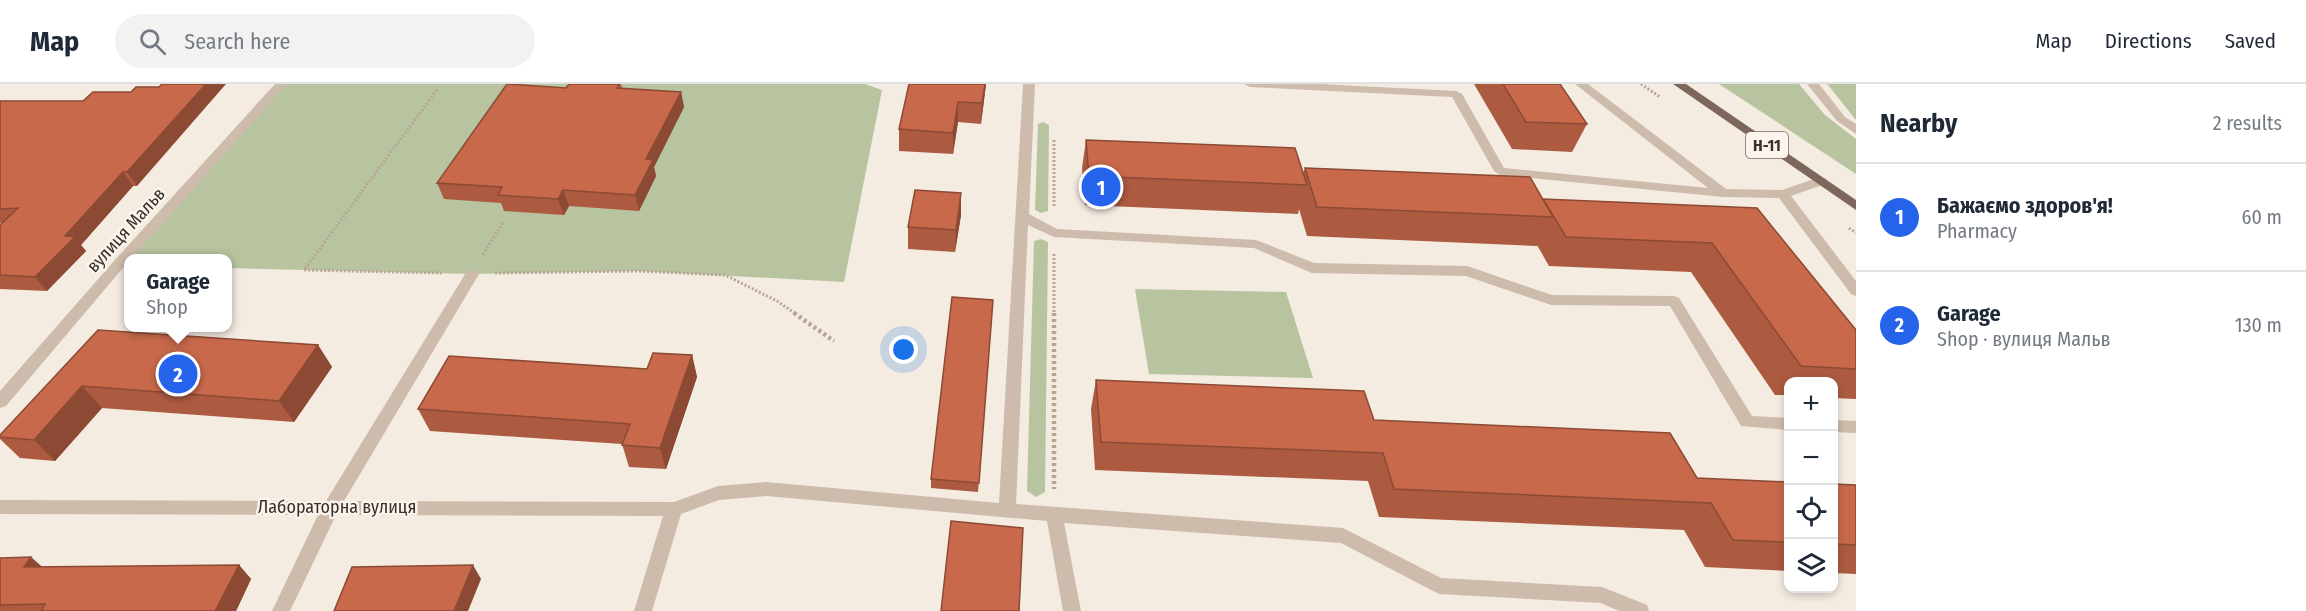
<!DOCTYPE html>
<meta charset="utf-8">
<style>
body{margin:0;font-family:"Fira Sans Condensed",sans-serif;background:#f2f2f3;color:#1f2937}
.controls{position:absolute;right:18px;bottom:18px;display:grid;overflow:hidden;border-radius:12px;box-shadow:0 3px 9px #0003}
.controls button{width:54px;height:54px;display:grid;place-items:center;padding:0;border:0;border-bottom:2px solid #e0e1e3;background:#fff;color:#1f2937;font:30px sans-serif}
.you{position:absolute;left:904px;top:266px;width:21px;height:21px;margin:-15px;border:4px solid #fff;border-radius:50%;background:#1a73e8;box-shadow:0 0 0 9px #1a73e833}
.badge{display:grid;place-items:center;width:39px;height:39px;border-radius:50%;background:#2563eb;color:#fff;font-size:20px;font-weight:700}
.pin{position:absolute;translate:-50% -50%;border:3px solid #fff;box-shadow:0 2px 6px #0006}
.popup{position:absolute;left:124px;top:170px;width:108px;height:78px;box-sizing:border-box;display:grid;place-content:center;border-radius:12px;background:#fff;filter:drop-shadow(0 2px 4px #0005);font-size:20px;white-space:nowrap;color:#747a83}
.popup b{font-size:22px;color:#1f2937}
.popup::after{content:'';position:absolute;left:50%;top:100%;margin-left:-12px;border:12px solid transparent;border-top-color:#fff}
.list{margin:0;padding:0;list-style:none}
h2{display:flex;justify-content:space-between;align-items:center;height:78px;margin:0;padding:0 24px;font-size:26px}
h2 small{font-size:20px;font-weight:400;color:#747a83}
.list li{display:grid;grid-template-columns:39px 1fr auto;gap:18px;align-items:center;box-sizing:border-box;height:108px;padding:0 24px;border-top:2px solid #e0e1e3}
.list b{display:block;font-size:22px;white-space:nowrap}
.list p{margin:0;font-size:20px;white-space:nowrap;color:#747a83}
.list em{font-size:20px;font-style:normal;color:#747a83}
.icon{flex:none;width:33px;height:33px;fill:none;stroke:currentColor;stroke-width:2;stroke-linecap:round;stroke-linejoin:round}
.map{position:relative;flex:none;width:1856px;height:527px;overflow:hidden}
header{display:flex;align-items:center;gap:36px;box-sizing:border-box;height:84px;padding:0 30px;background:#fff;border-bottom:2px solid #e0e1e3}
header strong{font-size:28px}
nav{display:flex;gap:33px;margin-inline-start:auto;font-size:21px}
.search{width:420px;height:54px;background:#f2f2f3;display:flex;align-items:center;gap:15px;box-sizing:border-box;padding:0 21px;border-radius:33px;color:#747a83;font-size:22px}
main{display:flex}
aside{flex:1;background:#fff}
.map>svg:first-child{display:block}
.green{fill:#b8c4a0}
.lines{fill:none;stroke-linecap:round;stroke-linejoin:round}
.path-far1{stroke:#b9a596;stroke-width:3;stroke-dasharray:2 2;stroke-linecap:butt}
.path{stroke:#b9a596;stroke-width:4.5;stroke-dasharray:3 3;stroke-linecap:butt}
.minor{fill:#cdbbac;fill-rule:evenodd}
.major{fill:#7d675c;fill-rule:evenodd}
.wall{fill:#ac5a40}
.shaded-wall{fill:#8c4a34}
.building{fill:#c8694b;stroke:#8c4a34;stroke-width:1.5}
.labels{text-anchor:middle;stroke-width:5;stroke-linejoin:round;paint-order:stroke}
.shield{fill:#fbf5ee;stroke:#756b66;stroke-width:1.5}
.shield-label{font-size:16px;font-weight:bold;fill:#3b302b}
.street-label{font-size:18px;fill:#3b302b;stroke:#fbf5ee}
</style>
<header>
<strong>Map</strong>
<div class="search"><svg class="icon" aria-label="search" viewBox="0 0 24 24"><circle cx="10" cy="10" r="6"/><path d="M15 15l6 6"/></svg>Search here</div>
<nav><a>Map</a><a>Directions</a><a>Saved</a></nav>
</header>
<main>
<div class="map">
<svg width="1856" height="527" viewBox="0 0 1856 527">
<rect width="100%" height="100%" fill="#f4ebe1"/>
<g class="green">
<path d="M281 0H865L882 6 844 198 638 187 472 190 228 184V174H128V180H119Z"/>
<path d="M1719 0H1799L1825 31 1856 55V90Z"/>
<path d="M1826 0H1856V36L1828 1Z"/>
<path d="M1043 38 1049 41 1048 127 1041 129 1035 126 1038 40Z"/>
<path d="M1041 155 1048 158 1045 408 1036 413 1027 407 1034 157Z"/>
<path d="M1135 205 1286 208 1313 294 1149 290Z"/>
</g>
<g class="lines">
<g class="path-far1">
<path d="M1641 0 1660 13"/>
<path d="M437 6 304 186 442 189"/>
<path d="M1054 56V123"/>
<path d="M1849 144 1856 149"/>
<path d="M1054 170V230"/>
<path d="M483 171 504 137"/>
<path d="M495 189 638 187 725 191 777 217 796 230"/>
</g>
<g class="path">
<path d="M794 229 834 257"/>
<path d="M1054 229V405"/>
</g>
<g class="minor">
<path d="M275 0H287L132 174H128V178L6 322 0 324V307L114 177Z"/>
<path d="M1023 0H1035L1029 130 1057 145 1256 156 1314 179 1467 182 1552 211 1674 212 1679 214 1752 332 1788 334V346L1741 342 1670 222 1551 221 1466 192 1312 189 1254 164 1054 153 1028 141 1016 420 1343 444 1441 494 1602 503 1647 521 1649 527H1619L1601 519 1439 510 1341 459 1064 439 1081 527H1063L1047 437 766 412 719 416 681 430 652 527H634L663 432 336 431 290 527H272L318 431 0 430V416L326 417 467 187 472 185 479 190 344 417 674 418 718 402 766 398 999 419Z"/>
<path d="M1244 0H1320L1456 7 1462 10 1504 84 1708 104 1575 0H1588L1726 105 1782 106 1817 94H1825L1827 97 1825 100 1791 112 1856 197V212L1851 210 1779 114 1723 113 1500 91 1494 87 1452 13 1250 3Z"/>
<path d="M1807 0H1819L1845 33 1856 40V50L1837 37Z"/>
<path d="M1834 336 1856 337V349L1834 348Z"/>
</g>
<path class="major" d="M1673 0H1686L1856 116V126Z"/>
</g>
<g class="wall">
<path d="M569 0H621L622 4 681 8 684 23 654 83 656 92 639 127 569 122 564 131 504 127 501 119 444 115 437 99 566 4Z"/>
<path d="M909 0H986L981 40 958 38 953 70 899 67V45Z"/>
<path d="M1474 0H1560L1587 40 1572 68 1512 65Z"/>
<path d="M159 3 137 102H133L81 161 86 167 47 207 0 205V141L2 139H0V17H83Z"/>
<path d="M1086 56 1303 89 1305 84 1543 116 1757 124 1856 246V315L1833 314V297H1788V311H1775L1691 188 1549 182 1537 161V162L1307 152 1299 125 1298 130 1085 121 1082 84Z"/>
<path d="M961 109V131L955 168 908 165V143Z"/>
<path d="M993 216 978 408 931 404V395Z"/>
<path d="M98 246 318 261 332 283 294 338 102 324 55 377 20 374 0 355V351Z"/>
<path d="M692 271 697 293 666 385 629 383 622 360 430 347 418 325 647 285Z"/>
<path d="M1096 296 1374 336 1697 394 1788 398V487L1705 483 1684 446 1379 433 1368 397 1095 386 1091 325Z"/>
<path d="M1833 400 1856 401V490L1833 489Z"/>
<path d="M0 474 42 483 239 481 251 495 236 527H0Z"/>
</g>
<g class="shaded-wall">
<path d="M206 0H226L137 102 127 88Z"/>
<path d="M985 0H986L981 40 982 19Z"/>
<path d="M681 8 684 23 654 83 656 92 639 127 635 111 646 75Z"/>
<path d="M958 18V38L953 70V49Z"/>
<path d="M123 88 133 102 81 161 86 167 47 207 35 193 65 152Z"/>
<path d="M563 106 569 122 564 131 558 115Z"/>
<path d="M961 109V131L955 168 956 146Z"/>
<path d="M318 261 332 283 294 338 279 317Z"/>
<path d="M692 271 697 293 666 385 660 364Z"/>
<path d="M82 302 102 324 55 377 34 356Z"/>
<path d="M31 473 47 487 24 483Z"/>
<path d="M239 481 251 495 236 527H215Z"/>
<path d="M473 481 481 495 468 527H454Z"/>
</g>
<g class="building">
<path d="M162 0H206L127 88H123L65 152 75 153 35 193 0 191V141L18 124 0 125V17H83L93 8H131L136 3H159Z"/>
<path d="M507 0 566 4 569 0H619L617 4 681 8 646 75 653 76 635 111 563 106 558 115 498 111 502 103 437 99Z"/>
<path d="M909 0H985L982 19 958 18 953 49 899 45Z"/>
<path d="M1503 0H1560L1587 40 1526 38Z"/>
<path d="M1086 56 1295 64 1307 101 1089 92Z"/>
<path d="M1305 84 1530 93 1553 133 1317 123Z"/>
<path d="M915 106 961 109 956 146 908 143Z"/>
<path d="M1543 115 1757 124 1856 246V285L1801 282 1712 159 1566 153Z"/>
<path d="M952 213 993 216 979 399 931 395Z"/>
<path d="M98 246 318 261 279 317 82 302 34 356 0 353V351Z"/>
<path d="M653 269 692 271 660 364 622 361 630 340 418 325 449 272 647 285Z"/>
<path d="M1096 296 1364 307 1374 336 1670 349 1697 394 1788 398V458L1733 456 1711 419 1394 405 1383 369 1101 358Z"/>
<path d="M1833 400 1856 401V461L1833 460Z"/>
<path d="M951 437 1023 444 1019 527H941Z"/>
<path d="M31 473 24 483 239 481 215 527H41L45 520 0 521V474Z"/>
<path d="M473 481 454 527H334L352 483Z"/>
</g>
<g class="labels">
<rect class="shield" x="1746" y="48" width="42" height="26" rx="4.5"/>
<g class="shield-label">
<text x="1767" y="67">Н-11</text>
</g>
<g class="street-label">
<text transform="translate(126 146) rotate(-48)" y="6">вулиця Мальв</text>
<text x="337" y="429">Лабораторна вулиця</text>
</g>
</g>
</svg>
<div class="controls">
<button>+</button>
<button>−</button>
<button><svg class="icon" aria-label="locate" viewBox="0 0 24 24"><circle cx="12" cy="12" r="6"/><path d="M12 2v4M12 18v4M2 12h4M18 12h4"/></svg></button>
<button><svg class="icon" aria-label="layers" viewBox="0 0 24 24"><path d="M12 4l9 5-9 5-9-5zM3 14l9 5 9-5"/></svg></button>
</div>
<div class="you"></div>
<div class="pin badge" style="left:1101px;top:103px">1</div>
<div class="pin badge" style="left:178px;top:290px">2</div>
<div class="popup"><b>Garage</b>Shop</div>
</div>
<aside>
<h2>Nearby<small>2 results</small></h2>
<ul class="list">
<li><span class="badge">1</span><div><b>Бажаємо здоров'я!</b><p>Pharmacy</p></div><em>60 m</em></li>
<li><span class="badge">2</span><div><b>Garage</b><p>Shop · вулиця Мальв</p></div><em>130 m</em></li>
</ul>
</aside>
</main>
